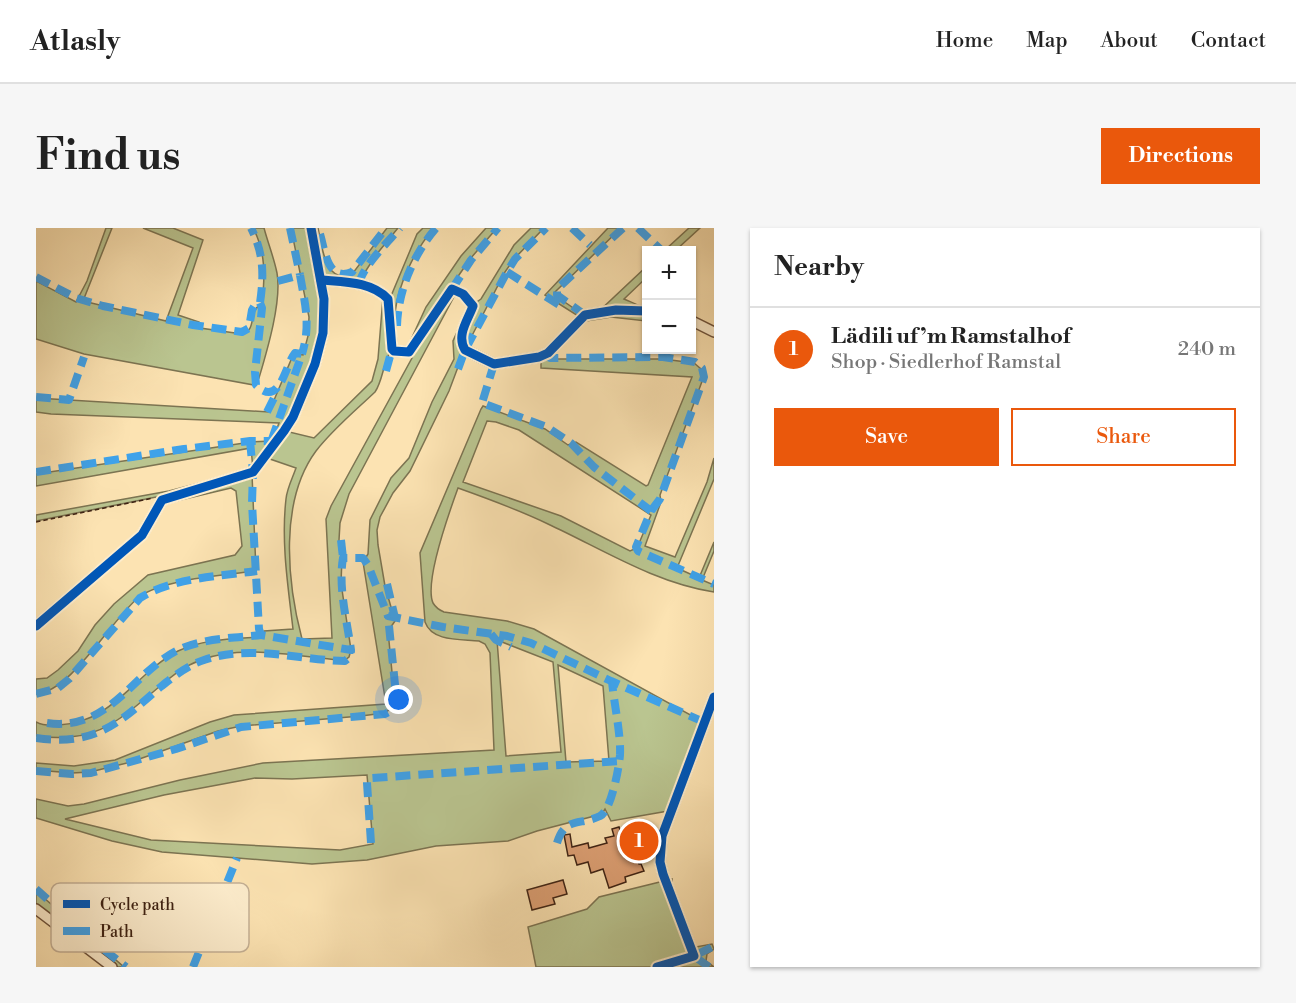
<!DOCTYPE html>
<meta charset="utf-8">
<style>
body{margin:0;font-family:"Libre Bodoni",serif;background:#f6f6f6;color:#222}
.controls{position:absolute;right:18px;top:18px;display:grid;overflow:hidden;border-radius:0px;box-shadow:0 2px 4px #0004}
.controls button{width:54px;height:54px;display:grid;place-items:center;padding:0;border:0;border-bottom:2px solid #e0e0e0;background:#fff;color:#222;font:30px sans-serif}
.you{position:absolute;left:363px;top:472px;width:21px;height:21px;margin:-15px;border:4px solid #fff;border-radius:50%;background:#1a73e8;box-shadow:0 0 0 9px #1a73e833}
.badge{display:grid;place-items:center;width:39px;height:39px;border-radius:50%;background:#ea580c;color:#fff;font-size:20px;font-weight:700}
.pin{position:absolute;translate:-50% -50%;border:3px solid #fff;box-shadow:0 2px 6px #0006}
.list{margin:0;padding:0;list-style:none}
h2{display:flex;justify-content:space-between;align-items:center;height:78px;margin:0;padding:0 24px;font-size:26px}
h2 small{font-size:20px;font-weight:400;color:#767676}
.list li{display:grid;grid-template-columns:39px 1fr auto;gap:18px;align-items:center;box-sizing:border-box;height:84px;padding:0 24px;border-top:2px solid #e0e0e0}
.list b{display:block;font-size:22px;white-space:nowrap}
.list p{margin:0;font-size:20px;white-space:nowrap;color:#767676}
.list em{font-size:20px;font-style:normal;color:#767676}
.actions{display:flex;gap:12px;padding:18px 24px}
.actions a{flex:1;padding:14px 0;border:2px solid #ea580c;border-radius:0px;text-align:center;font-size:21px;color:#ea580c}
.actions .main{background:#ea580c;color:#fff}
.map{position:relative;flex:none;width:678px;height:739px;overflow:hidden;border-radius:0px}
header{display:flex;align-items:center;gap:36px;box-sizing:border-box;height:84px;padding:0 30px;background:#fff;border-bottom:2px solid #e0e0e0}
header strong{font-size:28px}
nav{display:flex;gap:33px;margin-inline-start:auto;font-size:21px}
.intro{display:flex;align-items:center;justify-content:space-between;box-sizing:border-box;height:144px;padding:0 36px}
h1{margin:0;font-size:42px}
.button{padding:15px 27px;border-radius:0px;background:#ea580c;color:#fff;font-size:21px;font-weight:700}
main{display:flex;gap:36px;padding:0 36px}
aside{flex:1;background:#fff;border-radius:0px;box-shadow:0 2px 4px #0004}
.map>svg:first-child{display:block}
.green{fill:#bac590;stroke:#7c7452;stroke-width:1.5;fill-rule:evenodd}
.building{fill:#dea074;stroke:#3e2213;stroke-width:1.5}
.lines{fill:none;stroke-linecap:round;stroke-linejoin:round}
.minor-casing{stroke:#6e523b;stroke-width:12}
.path{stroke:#3e2213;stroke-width:1.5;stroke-dasharray:4.5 3;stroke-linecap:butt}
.minor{stroke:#fdedcd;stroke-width:9}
.quiet{stroke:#3fa2ea;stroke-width:8;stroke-dasharray:15 8;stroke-linecap:butt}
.cycleway-casing{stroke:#fdedcd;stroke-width:13}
.cycleway{stroke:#0057b8;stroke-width:9}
.key{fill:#fdedcd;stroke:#c4b095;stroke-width:1.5}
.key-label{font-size:16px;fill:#3e2213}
</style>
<header>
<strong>Atlasly</strong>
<nav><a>Home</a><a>Map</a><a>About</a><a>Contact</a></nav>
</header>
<div class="intro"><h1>Find us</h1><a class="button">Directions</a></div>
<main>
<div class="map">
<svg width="678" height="739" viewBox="0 0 678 739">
<rect width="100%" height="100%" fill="#fce3b2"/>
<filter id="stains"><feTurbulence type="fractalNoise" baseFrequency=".00333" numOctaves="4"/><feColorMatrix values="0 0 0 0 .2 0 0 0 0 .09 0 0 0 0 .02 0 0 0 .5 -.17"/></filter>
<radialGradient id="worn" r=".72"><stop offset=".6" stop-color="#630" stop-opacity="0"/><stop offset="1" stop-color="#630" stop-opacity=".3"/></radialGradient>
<g class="green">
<path d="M70 0H76L47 73 130 93 157 20 107 0H137L167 12 142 87 163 94 164 100 206 106C222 102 211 82 226 76 229 49 230 24 217 0H228C232 15 238 30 241 45 246 73 231 123 223 150L218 151V157L48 126 0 111V53L40 74 51 53Z"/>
<path d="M255 0H282C286 18 289 59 317 45L351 0H362L340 27 322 55 284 51 287 105 249 203 278 210 336 153 342 131 347 69 355 68 381 6 387 0H398C379 22 362 56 359 85 358 96 359 108 359 118 347 129 348 151 339 164 319 183 297 201 280 223 243 273 251 354 266 411L296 410 290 291 295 278 376 130 373 124V116L390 79 425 28 450 0H461L434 31 423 47 416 61 420 65 313 266 304 295 303 312 306 330 305 355 315 422 313 429 309 432H302C260 428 205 416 165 432 148 438 136 448 123 459 80 495 59 516 0 508V494C7 498 14 498 23 497 78 494 98 446 142 423 167 411 197 411 224 409L228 403 257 401C252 358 245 314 250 271 251 260 257 249 260 240L228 229 216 246 220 343C189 347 127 351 103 369 75 392 35 464 0 466V451L11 450 22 442 42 423 59 397 78 376 112 347 199 327 206 318 200 263 195 260 127 276 125 271 120 269 0 293V287L133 263 217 241 215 220 0 258V246L215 214 236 213 243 195 15 186 0 184V170L233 184 255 132 260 126 267 127 272 108 273 89Z"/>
<path d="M495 0H508L478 31 469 44 428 123 413 163 374 243 357 265 344 289 341 302 342 317 349 358 359 393 352 403 359 475 358 479 348 485 325 488 205 498 182 503 95 534 54 544 36 545 0 542V535L38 538 79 532 174 494 198 487 350 476 327 334 332 326 334 292 355 250 373 230 396 174 418 131 417 113 432 80 445 71 478 17Z"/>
<path d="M572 0H585L519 64 520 68 549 88 561 85 610 39V50L588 71C601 77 610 77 610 93L575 89 550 93 509 67Z"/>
<path d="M653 0H664L640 22H629Z"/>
<path d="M508 131H627L658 135 665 141 668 148 624 267 625 274 609 318 639 329 671 254 678 230V251L641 340 663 350 678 314V323L666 352 678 357V364C619 355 566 321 512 296 483 282 453 271 422 260 414 282 388 354 397 375 400 380 403 382 408 384L471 393 498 401 671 496 632 583 575 593 569 581 566 586 501 603 472 613 400 618 331 632 276 636 126 624 76 613 0 590V571L32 578 48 576 144 552 227 535 458 522 454 425 449 416 443 413C425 411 396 414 389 394L384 325 445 181 447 178 509 201 532 217 540 214 610 258 612 257 656 149 505 140V132ZM451 193 460 194 483 202 615 287 601 320 594 323 525 288 427 254ZM461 412 517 434 525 524 470 528ZM522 437 567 458 573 533 530 534ZM331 547 337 616 304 622 115 612 29 591 128 567 219 550 256 551Z"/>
<path d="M636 651V656L660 719 676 716 678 721 671 726 670 733 678 739H500L492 699 551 681 563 669Z"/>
<path d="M0 663 88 739H79L0 679Z"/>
</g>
<g class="building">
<path d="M583 599 585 605 607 599 610 607 596 612 603 636H605L608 643 589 649 590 654 573 660 567 641 555 645 552 634 541 637 538 627 532 628 528 607 534 606 536 619 552 615 553 620 571 615 569 610 578 608 576 601Z"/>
<path d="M527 652 531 666 517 670 519 676 496 682 491 662Z"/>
</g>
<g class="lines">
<g class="minor-casing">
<g id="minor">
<path d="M285 52C307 54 335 53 352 71L356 121 358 123 373 124 416 61 427 66 437 78C432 92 420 107 429 122L458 136 503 129 512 125 549 87 580 82 610 83"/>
<path d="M656 93 678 104"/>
<path d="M0 398 106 307 126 272 217 244 248 203 257 189 279 136 287 105 288 71 275 0"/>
<path d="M0 681 76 739"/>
<path d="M621 739 658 728 627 646 624 634 626 608 678 469"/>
</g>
</g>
<path class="path" d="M0 294 117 270"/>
<use href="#minor" class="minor"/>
<g class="quiet">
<path d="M254 0 264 47"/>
<path d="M536 0 554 17"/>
<path d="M602 0 625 22"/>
<path d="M284 6C289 22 291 54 316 44L350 0"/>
<path d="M471 44 525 78"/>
<path d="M0 49 40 70 67 78 157 97 206 104 213 100 216 82 219 77 224 75C228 47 228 26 215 0"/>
<path d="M242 53 264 47C269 76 275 97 266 126"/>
<path d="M323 56C327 38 351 15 364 0"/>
<path d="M416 61 435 32 462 0"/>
<path d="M224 75 226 80 219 144 220 157C244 181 249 137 259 125L266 126 236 211"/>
<path d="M549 87 521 67V61L587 0"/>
<path d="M361 98C362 63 377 27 400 0"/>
<path d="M508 127 514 130 627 129 659 134 666 140 668 149 624 271 615 283"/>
<path d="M458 136 446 175 511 199 535 215 558 239 615 283 600 319 602 323 678 356"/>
<path d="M422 141 429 122 471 44 479 31 510 0"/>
<path d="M350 143 356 121"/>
<path d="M0 169 33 172 48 129"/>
<path d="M231 184 241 164 240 161"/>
<path d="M214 213 217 244 216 275 223 401 225 407 315 422C311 392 302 360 307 330H327L332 337 352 388 407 399 471 408 495 415 575 453 668 494"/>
<path d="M0 244 148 221 214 213H241"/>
<path d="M305 312 307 330"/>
<path d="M351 356 359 390"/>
<path d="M455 406 460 412 475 419"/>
<path d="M0 466 22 460 33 451 104 370C136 350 184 348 221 343"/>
<path d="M11 495C74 504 97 443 144 421 169 410 198 410 225 407"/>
<path d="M0 510C58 518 81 497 122 461 137 449 150 438 168 432 214 416 263 432 309 433L314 429 315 422"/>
<path d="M0 543 36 546 55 545 140 521 205 499 349 486 359 481 361 476 352 388"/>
<path d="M335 615 331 555V552L336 550 583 533"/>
<path d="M521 615C529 588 544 598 564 588 575 583 583 540 584 527 585 506 578 476 576 453"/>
<path d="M0 661 61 716 90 739"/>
<path d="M157 739 201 630"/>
<path d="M673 739 658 728 678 718"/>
</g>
<g class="cycleway-casing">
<g id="cycleway">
<path d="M285 52C307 54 335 53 352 71L356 121 358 123 373 124 416 61 427 66 437 78C432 92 420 107 429 122L458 136 503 129 512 125 549 87 580 82 610 83"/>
<path d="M0 398 106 307 126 272 217 244 248 203 257 189 279 136 287 105 288 71 275 0"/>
<path d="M621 739 658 728 627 646 624 634 626 608 678 469"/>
</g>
</g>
<use href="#cycleway" class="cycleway"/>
</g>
<rect x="15" y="655" width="198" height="69" rx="9" class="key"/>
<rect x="27" y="672" width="27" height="8" fill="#0057b8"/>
<rect x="27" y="699" width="27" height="8" fill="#3fa2ea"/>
<g class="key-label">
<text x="64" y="682">Cycle path</text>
<text x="64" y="709">Path</text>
</g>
<rect width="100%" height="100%" filter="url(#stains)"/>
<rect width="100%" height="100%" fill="url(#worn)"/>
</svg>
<div class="controls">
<button>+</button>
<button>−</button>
</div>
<div class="you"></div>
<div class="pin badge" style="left:603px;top:613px">1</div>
</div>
<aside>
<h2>Nearby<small></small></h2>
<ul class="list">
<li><span class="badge">1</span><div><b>Lädili uf’m Ramstalhof</b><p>Shop · Siedlerhof Ramstal</p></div><em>240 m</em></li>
</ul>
<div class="actions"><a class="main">Save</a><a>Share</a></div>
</aside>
</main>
